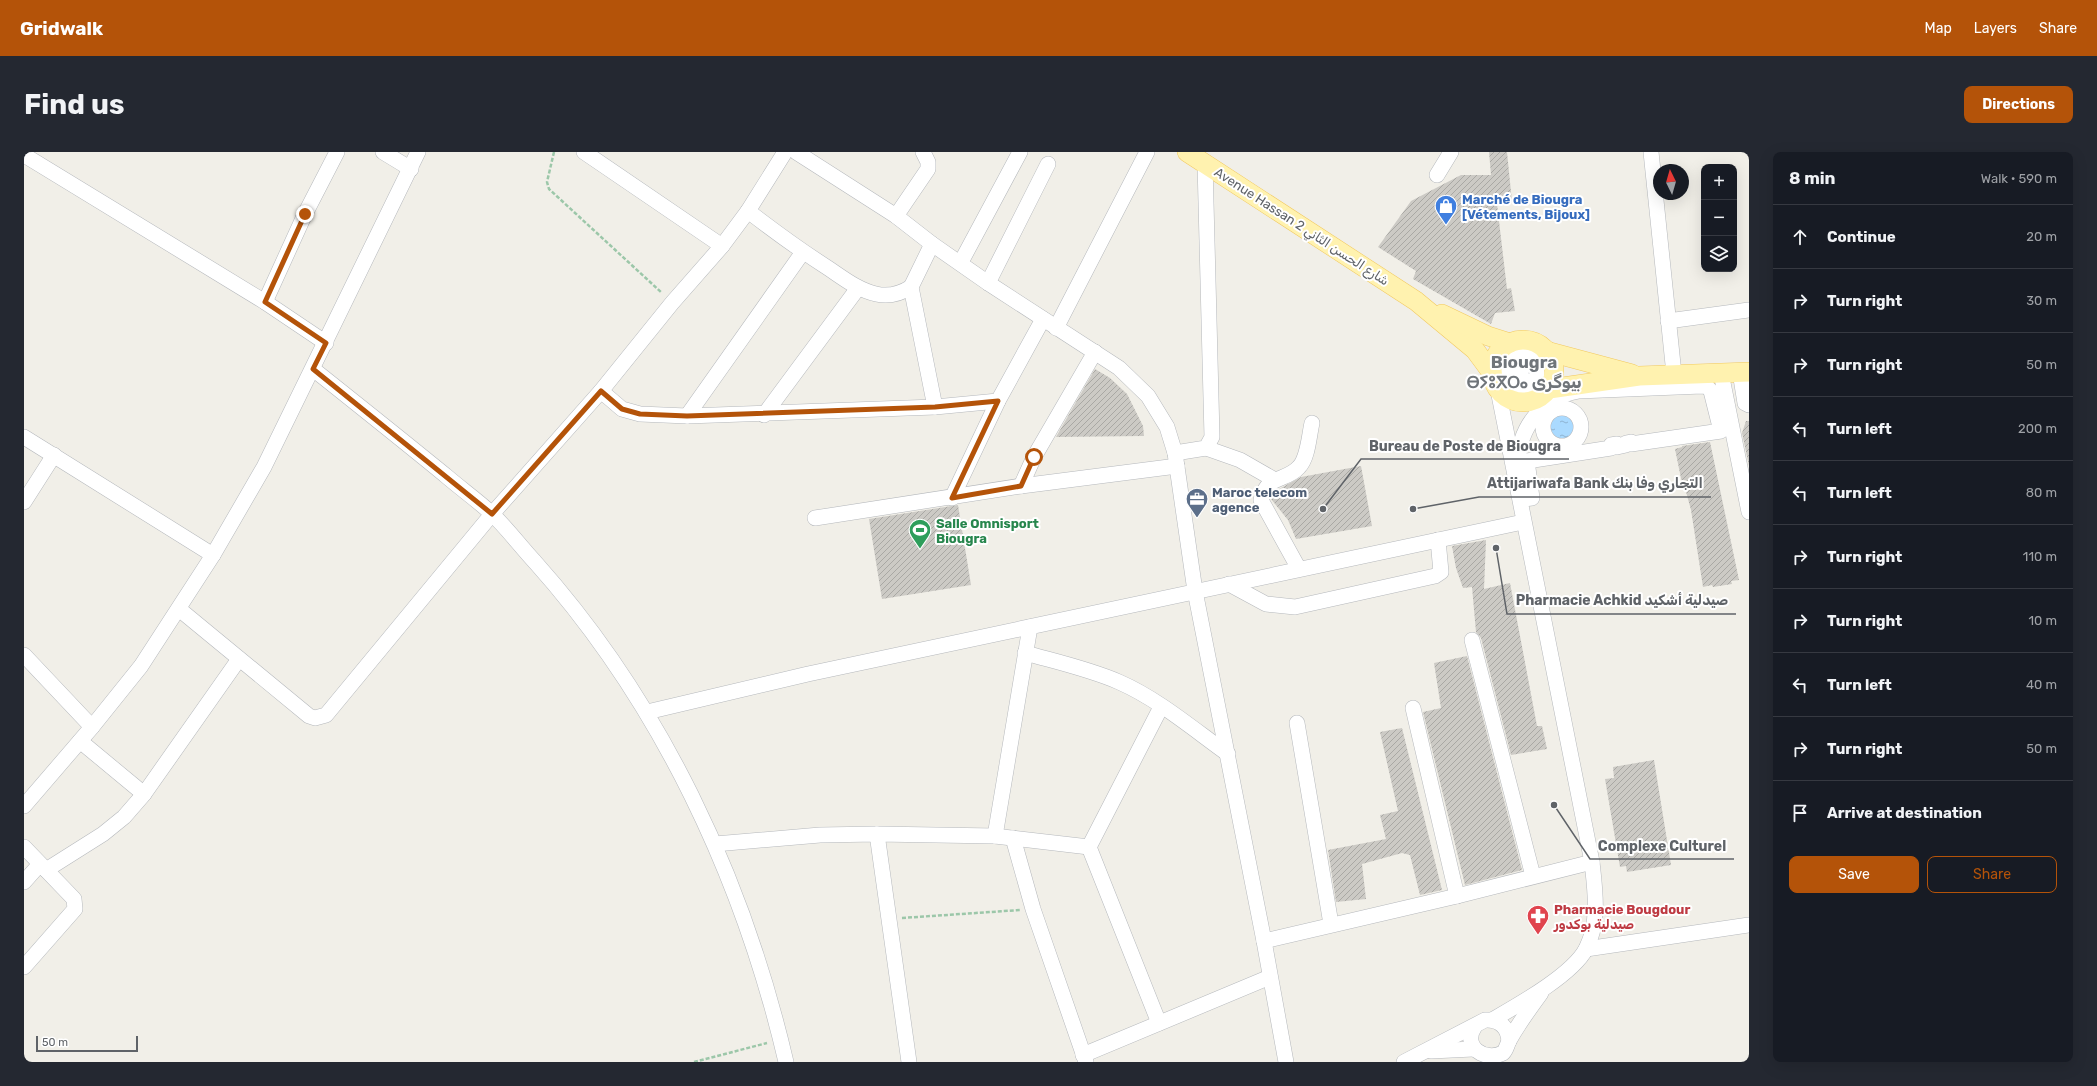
<!DOCTYPE html>
<meta charset="utf-8">
<style>
body{margin:0;font-family:Rubik,"Noto Sans Arabic","Noto Sans Tifinagh",sans-serif;background:#242831;color:#f1f3f6}
.controls{position:absolute;right:12px;top:12px;display:grid;overflow:hidden;border-radius:8px;box-shadow:0 4px 16px #0002}
.controls button{width:36px;height:36px;display:grid;place-items:center;padding:0;border:0;border-bottom:1px solid #363941;background:#171b24;color:#f1f3f6;font:20px sans-serif}
.compass{position:absolute;left:1629px;top:12px;width:36px;height:36px;border-radius:50%;background:#171b24;box-shadow:0 4px 16px #0002;rotate:355deg}
.scale{position:absolute;left:12px;bottom:10px;width:102px;box-sizing:border-box;padding-left:4px;border:2px solid #5f6368;border-top:0;font-size:11px;line-height:14px;white-space:nowrap;color:#5f6368;-webkit-text-stroke:3px #fff;paint-order:stroke}
.stop{position:absolute;width:12px;height:12px;margin:-9px;border:3px solid #b45309;border-radius:50%;background:#fff}
.stop.end{background:#b45309;border-color:#fff;box-shadow:0 1px 4px #0008}
.list{margin:0;padding:0;list-style:none}
h2{display:flex;justify-content:space-between;align-items:center;height:52px;margin:0;padding:0 16px;font-size:17px}
h2 small{font-size:13px;font-weight:400;color:#9ea1a6}
.list li{display:grid;grid-template-columns:26px 1fr auto;gap:12px;align-items:center;box-sizing:border-box;height:64px;padding:0 16px;border-top:1px solid #363941}
.list b{display:block;font-size:15px;white-space:nowrap}
.list em{font-size:13px;font-style:normal;color:#9ea1a6}
.actions{display:flex;gap:8px;padding:12px 16px}
.actions a{flex:1;padding:9px 0;border:1px solid #b45309;border-radius:8px;text-align:center;font-size:14px;color:#b45309}
.actions .main{background:#b45309;color:#fff}
.icon{flex:none;width:22px;height:22px;fill:none;stroke:currentColor;stroke-width:2;stroke-linecap:round;stroke-linejoin:round}
.map{position:relative;flex:none;width:1725px;height:910px;overflow:hidden;border-radius:8px}
header{display:flex;align-items:center;gap:24px;box-sizing:border-box;height:56px;padding:0 20px;background:#b45309;color:#fff}
header strong{font-size:19px}
nav{display:flex;gap:22px;margin-inline-start:auto;font-size:14px}
.intro{display:flex;align-items:center;justify-content:space-between;box-sizing:border-box;height:96px;padding:0 24px}
h1{margin:0;font-size:28px}
.button{padding:10px 18px;border-radius:8px;background:#b45309;color:#fff;font-size:14px;font-weight:700}
main{display:flex;gap:24px;padding:0 24px}
aside{flex:1;background:#171b24;border-radius:8px;box-shadow:0 4px 16px #0002}
.map>svg:first-child{display:block}
.grass{fill:url(#grass-dots)}
.water{fill:url(#water-ripples)}
.building{fill:url(#building-hatch)}
.lines{fill:none;stroke-linecap:round;stroke-linejoin:round}
.minor-casing{stroke:#b5b8bc;stroke-width:16}
.major-casing{stroke:#f2c960;stroke-width:20}
.path{stroke:#9cc7a9;stroke-width:2.5;stroke-dasharray:4 2;stroke-linecap:butt}
.minor{stroke:#fff;stroke-width:15}
.major{stroke:#fff2af;stroke-width:19}
.route{stroke:#b45309;stroke-width:5}
.labels{text-anchor:middle;stroke-width:4;stroke-linejoin:round;paint-order:stroke}
.shop-label{font-size:13px;font-weight:bold;fill:#366cbe;stroke:#fff;text-anchor:start}
.street-label{font-size:13px;fill:#5f6368;stroke:#fff}
.service-label{font-size:13px;font-weight:bold;fill:#4e5e75;stroke:#fff;text-anchor:start}
.leisure-label{font-size:13px;font-weight:bold;fill:#27864d;stroke:#fff;text-anchor:start}
.health-label{font-size:13px;font-weight:bold;fill:#be3a42;stroke:#fff;text-anchor:start}
.district-label{font-size:17px;font-weight:bold;fill:#70757a;stroke:#fff}
.leader{fill:none;stroke:#5f6368;stroke-width:1.5}
.callout-dot{fill:#5f6368;stroke:#fff;stroke-width:1.5}
.callout-label{font-size:14px;text-anchor:middle;font-weight:bold;fill:#5f6368;stroke:#fff;stroke-width:4;stroke-linejoin:round;paint-order:stroke}
</style>
<header>
<strong>Gridwalk</strong>
<nav><a>Map</a><a>Layers</a><a>Share</a></nav>
</header>
<div class="intro"><h1>Find us</h1><a class="button">Directions</a></div>
<main>
<div class="map">
<svg width="1725" height="910" viewBox="0 0 1725 910">
<defs>
<pattern id="grass-dots" width="8" height="8" patternUnits="userSpaceOnUse"><rect width="8" height="8" fill="#c5e8c5"/><path d="M2 2h.1M6 6h.1" fill="none" stroke="#a3c0a4" stroke-width="1.8" stroke-linecap="round"/></pattern>
<pattern id="water-ripples" width="26" height="14" patternUnits="userSpaceOnUse"><rect width="26" height="14" fill="#aadaff"/><path d="M2 4q2-2 4 0t4 0M15 11q2-2 4 0t4 0" fill="none" stroke="#8eb4d2"/></pattern>
<pattern id="building-hatch" width="6" height="6" patternUnits="userSpaceOnUse"><rect width="6" height="6" fill="#cccac5"/><path d="M-1 1l2-2M0 6l6-6M5 7l2-2" fill="none" stroke="#a9a8a4"/></pattern>
</defs>
<rect width="100%" height="100%" fill="#f1efe8"/>
<circle class="grass" cx="1505" cy="221" r="8"/>
<circle class="water" cx="1538" cy="275" r="19"/>
<g class="building">
<path d="M1465 0H1483L1488 50 1473 52 1483 137 1487 136 1491 159 1471 161 1467 172 1389 127 1392 119 1354 95 1387 49 1437 23H1467Z"/>
<path d="M1071 217 1086 226 1103 242 1119 274 1120 284 1032 285Z"/>
<path d="M1722 269H1725V314L1718 281Z"/>
<path d="M1686 290 1715 428 1707 429 1708 432 1689 435 1688 433 1679 435 1667 358 1661 336H1659L1651 297 1658 295V294Z"/>
<path d="M1337 314 1348 374 1272 387 1264 368 1247 347 1249 342 1257 336 1277 325Z"/>
<path d="M934 353 947 433 858 447 845 367Z"/>
<path d="M1462 388 1460 437 1486 431 1513 574H1518L1523 597 1487 603 1457 486 1452 480 1448 435 1439 436 1432 416 1428 394Z"/>
<path d="M1443 504 1498 718 1441 733 1399 560 1417 556 1410 511Z"/>
<path d="M1378 576 1418 738 1396 743 1386 703 1378 701 1338 712 1342 747 1312 750 1304 698 1362 687 1356 663 1374 659 1356 580Z"/>
<path d="M1630 608 1647 713 1603 720 1602 714 1596 715 1581 627 1590 626 1589 615Z"/>
</g>
<g class="lines">
<g class="minor-casing">
<g id="minor">
<path d="M359 0 387 17"/>
<path d="M560 0 698 94"/>
<path d="M772 0 872 64 908 92 964 131 1095 216 1124 244 1143 275 1151 301 1171 439 1240 789 1262 910"/>
<path d="M1627 0 1650 222"/>
<path d="M0 3 241 150 302 191"/>
<path d="M1413 23 1427 0"/>
<path d="M724 59C750 79 776 98 804 116 819 126 834 138 852 142 865 145 876 142 887 135"/>
<path d="M872 64 904 17V10L899 0"/>
<path d="M937 110 996 0"/>
<path d="M964 131 1024 12"/>
<path d="M241 150 281 62 313 0"/>
<path d="M1644 169 1725 158"/>
<path d="M1032 176 1123 0"/>
<path d="M1500 200 1511 204C1482 198 1479 239 1510 238 1480 251 1465 206 1500 200Z"/>
<circle cx="1505" cy="221" r="8"/>
<path d="M289 217C333 252 377 287 421 323 436 336 453 348 467 361 483 376 496 394 511 410 637 551 719 726 762 910"/>
<path d="M1716 220 1721 251 1725 253"/>
<path d="M1697 221 1725 360"/>
<path d="M1678 234 1683 235 1687 239 1697 279 1607 292V290L1602 291V293L1593 295V292L1587 293V296L1503 309 1508 346 1499 347C1498 335 1494 323 1494 311 1495 275 1519 245 1554 239Z"/>
<path d="M577 239 598 257 616 262 663 264 911 255 887 135 908 92"/>
<path d="M911 255 974 249 1019 167"/>
<circle cx="1538" cy="275" r="19"/>
<path d="M740 263 834 136"/>
<path d="M663 264 779 100"/>
<path d="M0 285 189 403"/>
<path d="M1182 296 1216 308 1251 328"/>
<path d="M1151 301 1182 296 1188 285 1181 11"/>
<path d="M997 334 1010 305 1071 200"/>
<path d="M928 346 974 249"/>
<path d="M0 350 30 303"/>
<path d="M791 366 997 334 1153 314"/>
<path d="M1275 417 1237 348C1243 322 1262 330 1275 315 1284 306 1285 284 1288 271"/>
<path d="M1205 432 1242 452 1271 455 1411 424 1417 420 1414 388"/>
<path d="M155 457 285 564 291 566 302 563 468 362 577 239 648 151 698 94 724 59 761 0"/>
<path d="M1448 488 1509 724"/>
<path d="M1001 501C1033 510 1065 517 1095 530 1134 547 1169 577 1204 602"/>
<path d="M0 503 68 575"/>
<path d="M1389 556 1433 744 1568 710"/>
<path d="M623 560 784 522 1499 370"/>
<path d="M1273 571 1307 772"/>
<path d="M56 589 120 642"/>
<path d="M0 654 68 575 117 514 189 403 240 315 394 0"/>
<path d="M853 682 885 910"/>
<path d="M971 684 1006 475"/>
<path d="M989 686 1009 757 1062 910"/>
<path d="M691 692 796 683 853 682 971 684 1065 695"/>
<path d="M0 695 50 747 51 757 0 815"/>
<path d="M22 718 79 682 100 665 120 642 215 507"/>
<path d="M0 730 16 712"/>
<path d="M1240 789 1433 744"/>
<path d="M1562 797 1725 773"/>
<path d="M1468 868C1494 853 1548 823 1562 797 1576 770 1571 738 1568 710L1474 238"/>
<path d="M1135 871 1065 695 1137 555"/>
<path d="M1451 874C1437 895 1461 910 1479 901 1483 897 1483 892 1486 887 1495 871 1506 856 1517 841"/>
<path d="M1407 899 1449 897"/>
<path d="M1059 903 1246 825"/>
<path d="M1380 910 1461 868C1476 867 1484 875 1485 889"/>
</g>
</g>
<g class="major-casing">
<g id="major">
<path d="M1163 0 1392 149 1451 198 1468 221"/>
<path d="M1418 162 1464 184 1486 191"/>
<circle cx="1499" cy="219" r="31"/>
<path d="M1522 199 1608 222"/>
<path d="M1525 237 1615 224 1725 220"/>
</g>
</g>
<g class="path">
<path d="M530 0 523 30 525 37 638 141"/>
<path d="M878 766 996 758"/>
<path d="M670 910 743 891"/>
</g>
<use href="#minor" class="minor"/>
<use href="#major" class="major"/>
</g>
<g class="lines">
<path class="route" d="M281 62 241 150 302 191 289 217 468 362 577 239 598 257 616 262 663 264 911 255 974 249 928 346 997 334 1010 305"/>
</g>
<defs>
<g id="shop-pin" transform="scale(1.15)"><path d="M0 17L-7.5 6A9.5 9.5 0 1 1 7.5 6Z" fill="#3f7fe0" stroke="#fff"/><path d="M-5-2.5h2.3a2.7 3.5 0 0 1 5.4 0H5L5.5 6h-11ZM-1.5-2.5h3a1.5 2.3 0 0 0-3 0Z" fill="#fff"/></g>
<g id="office-pin" transform="scale(1.15)"><path d="M0 17L-7.5 6A9.5 9.5 0 1 1 7.5 6Z" fill="#5c6f8a" stroke="#fff"/><path d="M-6-3h4V-5.5h4V-3h4V5H-6ZM-1-4.5V-3h2v-1.5ZM-6 0V1H6V0Z" fill="#fff"/></g>
<g id="stadium-pin" transform="scale(1.15)"><path d="M0 17L-7.5 6A9.5 9.5 0 1 1 7.5 6Z" fill="#2e9e5b" stroke="#fff"/><path d="M0-5a6.5 5 0 1 0 0 10a6.5 5 0 1 0 0-10ZM-3.5-1.8h7v3.6h-7Z" fill="#fff"/></g>
<g id="pharmacy-pin" transform="scale(1.15)"><path d="M0 17L-7.5 6A9.5 9.5 0 1 1 7.5 6Z" fill="#e0444e" stroke="#fff"/><path d="M-2-6h4v4h4v4h-4v4h-4v-4h-4v-4h4Z" fill="#fff"/></g>
</defs>
<g fill-rule="evenodd">
<use href="#shop-pin" x="1422" y="54"/>
<use href="#office-pin" x="1173" y="347"/>
<use href="#stadium-pin" x="896" y="378"/>
<use href="#pharmacy-pin" x="1514" y="764"/>
</g>
<g class="labels">
<g class="shop-label">
<text x="1438" y="52">Marché de Biougra<tspan x="1438" dy="15">[Vétements, Bijoux]</tspan></text>
</g>
<g class="street-label">
<text transform="translate(1278 74) rotate(33)" y="5">Avenue Hassan 2 شارع الحسن الثاني</text>
</g>
<g class="service-label">
<text x="1188" y="345">Maroc telecom<tspan x="1188" dy="15">agence</tspan></text>
</g>
<g class="leisure-label">
<text x="912" y="376">Salle Omnisport<tspan x="912" dy="15">Biougra</tspan></text>
</g>
<g class="health-label">
<text x="1530" y="762">Pharmacie Bougdour<tspan x="1530" dy="15">صيدلية بوكدور</tspan></text>
</g>
<g class="district-label">
<text x="1500" y="216">Biougra<tspan x="1500" dy="20">ⴱⵢⵓⴳⵔⴰ بيوگرى</tspan></text>
</g>
</g>
<path class="leader" d="M1299 357L1337 307H1545M1389 357L1455 345H1687M1472 396L1483 462H1712M1530 653L1566 707H1710"/>
<g class="callout-dot">
<circle cx="1299" cy="357" r="4"/>
<circle cx="1389" cy="357" r="4"/>
<circle cx="1472" cy="396" r="4"/>
<circle cx="1530" cy="653" r="4"/>
</g>
<g class="callout-label">
<text x="1441" y="299">Bureau de Poste de Biougra</text>
<text x="1571" y="336">Attijariwafa Bank التجاري وفا بنك</text>
<text x="1598" y="453">Pharmacie Achkid صيدلية أشكيد</text>
<text x="1638" y="699">Complexe Culturel</text>
</g>
</svg>
<div class="controls">
<button>+</button>
<button>−</button>
<button><svg class="icon" aria-label="layers" viewBox="0 0 24 24"><path d="M12 4l9 5-9 5-9-5zM3 14l9 5 9-5"/></svg></button>
</div>
<svg class="compass" viewBox="-18 -18 36 36"><path d="M0-13l5 13h-10z" fill="#e53935"/><path d="M0 13l5-13h-10z" fill="#9ea1a6"/></svg>
<div class="scale">50 m</div>
<div class="stop" style="left:1010px;top:305px"></div>
<div class="stop end" style="left:281px;top:62px"></div>
</div>
<aside>
<h2>8 min<small>Walk · 590 m</small></h2>
<ul class="list">
<li><svg class="icon" aria-label="ahead" viewBox="0 0 24 24"><path d="M12 20V5M6 11l6-6 6 6"/></svg><div><b>Continue</b></div><em>20 m</em></li>
<li><svg class="icon" aria-label="right" viewBox="0 0 24 24"><path d="M7 20v-9h11M14 6l5 5-5 5"/></svg><div><b>Turn right</b></div><em>30 m</em></li>
<li><svg class="icon" aria-label="right" viewBox="0 0 24 24"><path d="M7 20v-9h11M14 6l5 5-5 5"/></svg><div><b>Turn right</b></div><em>50 m</em></li>
<li><svg class="icon" aria-label="left" viewBox="0 0 24 24"><path d="M17 20v-9H6M10 6l-5 5 5 5"/></svg><div><b>Turn left</b></div><em>200 m</em></li>
<li><svg class="icon" aria-label="left" viewBox="0 0 24 24"><path d="M17 20v-9H6M10 6l-5 5 5 5"/></svg><div><b>Turn left</b></div><em>80 m</em></li>
<li><svg class="icon" aria-label="right" viewBox="0 0 24 24"><path d="M7 20v-9h11M14 6l5 5-5 5"/></svg><div><b>Turn right</b></div><em>110 m</em></li>
<li><svg class="icon" aria-label="right" viewBox="0 0 24 24"><path d="M7 20v-9h11M14 6l5 5-5 5"/></svg><div><b>Turn right</b></div><em>10 m</em></li>
<li><svg class="icon" aria-label="left" viewBox="0 0 24 24"><path d="M17 20v-9H6M10 6l-5 5 5 5"/></svg><div><b>Turn left</b></div><em>40 m</em></li>
<li><svg class="icon" aria-label="right" viewBox="0 0 24 24"><path d="M7 20v-9h11M14 6l5 5-5 5"/></svg><div><b>Turn right</b></div><em>50 m</em></li>
<li><svg class="icon" aria-label="arrive" viewBox="0 0 24 24"><path d="M6 21V4h12l-3 4 3 4H6"/></svg><div><b>Arrive at destination</b></div></li>
</ul>
<div class="actions"><a class="main">Save</a><a>Share</a></div>
</aside>
</main>
